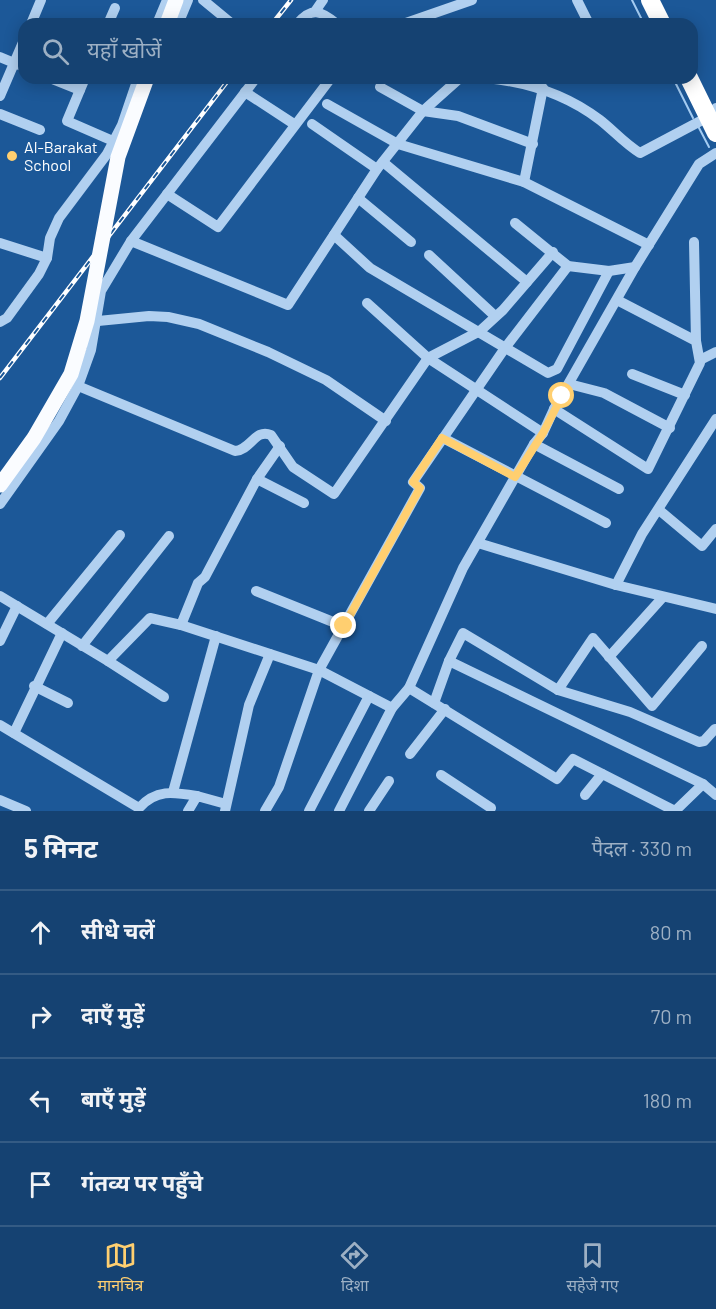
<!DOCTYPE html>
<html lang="hi">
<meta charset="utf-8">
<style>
body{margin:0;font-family:Barlow,"Noto Sans Devanagari",sans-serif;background:#1e4977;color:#f1f3f6}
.stop{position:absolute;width:18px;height:18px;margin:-14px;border:4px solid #ffcf70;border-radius:50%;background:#fff}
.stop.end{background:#ffcf70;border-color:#fff;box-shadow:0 2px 6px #0008}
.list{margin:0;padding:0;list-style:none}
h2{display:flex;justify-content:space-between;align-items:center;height:78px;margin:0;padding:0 24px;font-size:26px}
h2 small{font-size:20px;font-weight:400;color:#9db0c4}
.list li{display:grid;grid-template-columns:39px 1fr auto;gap:18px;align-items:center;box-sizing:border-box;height:84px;padding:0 24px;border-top:2px solid #345b84}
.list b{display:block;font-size:22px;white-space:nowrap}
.list em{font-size:20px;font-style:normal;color:#9db0c4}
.icon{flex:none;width:33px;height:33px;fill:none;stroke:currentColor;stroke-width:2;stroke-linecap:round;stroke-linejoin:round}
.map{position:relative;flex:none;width:716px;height:811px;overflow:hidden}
.search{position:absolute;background:#154272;box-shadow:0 3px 15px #0003;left:18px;right:18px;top:18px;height:66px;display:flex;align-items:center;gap:15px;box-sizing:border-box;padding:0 21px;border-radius:18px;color:#9db0c4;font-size:22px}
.sheet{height:414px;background:#154272}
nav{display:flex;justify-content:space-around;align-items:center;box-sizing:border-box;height:84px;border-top:2px solid #345b84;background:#154272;font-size:16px;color:#9db0c4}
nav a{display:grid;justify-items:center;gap:3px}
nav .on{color:#ffcf70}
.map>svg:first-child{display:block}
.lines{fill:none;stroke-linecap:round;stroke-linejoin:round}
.stream{stroke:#a4ccf2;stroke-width:2}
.minor{stroke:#b1d0f0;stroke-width:10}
.major{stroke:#fafcff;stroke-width:15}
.highway{stroke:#fff;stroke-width:18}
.rail-casing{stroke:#fff;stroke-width:4.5}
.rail{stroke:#1c5898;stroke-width:2;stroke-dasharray:7;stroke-linecap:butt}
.major-bridge{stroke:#fafcff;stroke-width:15}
.route{stroke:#ffcf70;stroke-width:8}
.poi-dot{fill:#ffcf70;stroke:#1c5898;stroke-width:2}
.labels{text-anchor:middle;stroke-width:4.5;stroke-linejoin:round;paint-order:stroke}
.poi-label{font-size:16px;fill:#fff;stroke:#1c5898;text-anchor:start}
</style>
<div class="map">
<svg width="716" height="811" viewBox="0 0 716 811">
<rect width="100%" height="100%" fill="#1c5898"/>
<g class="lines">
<g class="stream">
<path d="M632 0 644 24"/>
<path d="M673 78 693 118"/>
<path d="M698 126 709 147"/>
</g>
<g class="minor">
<path d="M203 0 231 23"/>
<path d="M577 0 589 24"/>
<path d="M316 10 323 0"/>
<path d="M31 24 41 0"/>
<path d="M108 24 115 8"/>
<path d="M157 24 167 0"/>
<path d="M178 24 188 0"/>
<path d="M297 24C312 7 320 10 337 24"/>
<path d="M403 24 472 0"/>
<path d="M0 57 24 67"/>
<path d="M50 78 80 90"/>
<path d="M85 78 67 121 113 141"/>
<path d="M486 78C528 82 566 94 600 120 613 130 625 144 640 153L708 117 716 108"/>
<path d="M380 87 423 111 458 116 533 144"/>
<path d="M245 92 294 124"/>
<path d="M0 96 24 40"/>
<path d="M327 104 398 144 524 182 543 88"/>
<path d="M0 114 40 130"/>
<path d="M312 124 377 169"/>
<path d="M383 162 527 282"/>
<path d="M524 182 649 245"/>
<path d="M167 194 218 227 331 78"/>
<path d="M358 198 411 242"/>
<path d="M515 223 568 266 609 271 635 267"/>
<path d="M334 235 370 268 548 373 557 369 609 271"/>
<path d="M131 241 288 305 377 169 423 111 460 78"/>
<path d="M694 242 696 341"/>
<path d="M0 243 47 258"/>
<path d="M429 255 495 316"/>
<path d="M367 303 428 358 543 433"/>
<path d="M98 321 149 316 168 317 199 324 268 352 326 380 386 421"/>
<path d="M0 322 7 318 39 274 47 258 50 238 59 218 107 154 122 125 138 78"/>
<path d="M700 360 716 352"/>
<path d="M632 374 685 395"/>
<path d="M569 384 604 393 670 428"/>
<path d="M78 386 235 451C251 450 255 428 271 435L293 467 334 494 428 358 480 331 503 310 553 252"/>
<path d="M554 409 648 469 700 363 696 341 617 300"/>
<path d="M443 438 606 523"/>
<path d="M534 444 619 489"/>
<path d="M257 479 304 503"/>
<path d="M0 504 59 421 78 386 91 350 101 291 131 241 256 78"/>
<path d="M659 510 702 546 716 529"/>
<path d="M478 543 616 585 716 609"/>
<path d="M616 585 642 534 716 419"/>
<path d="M256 591 343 626"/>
<path d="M0 596 108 661 150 618 181 625 319 670 279 787 265 811"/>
<path d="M47 624 120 535"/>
<path d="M181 625 198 583 205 577 257 479 280 446"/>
<path d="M0 641 17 606"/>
<path d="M82 646 169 536"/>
<path d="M609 657 663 597"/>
<path d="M108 661 164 697"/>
<path d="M449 661 703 784 716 795"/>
<path d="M34 686 68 703"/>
<path d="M409 688 557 779 573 759 675 811 703 784"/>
<path d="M558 690 593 638 652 706 702 646"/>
<path d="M434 703 449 661 463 633 558 690 630 712 699 742 704 741 715 729"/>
<path d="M392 708 319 670 420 488 413 482 505 348 568 266"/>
<path d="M0 725 139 808C156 789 173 792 197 796"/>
<path d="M14 733 62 633"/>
<path d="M410 754 445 709"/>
<path d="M441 775 491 808"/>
<path d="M173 792 216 636"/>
<path d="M585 795 602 774"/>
<path d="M0 800 26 811"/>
<path d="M188 811 197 796 226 804"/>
<path d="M225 811 249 705 270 654"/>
<path d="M309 811 369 696"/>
<path d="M339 811 392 708 409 688 463 568 534 444 543 433 554 409 635 267 699 164 716 153"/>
<path d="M369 811 389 781"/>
</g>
<path class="major" d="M167 24 176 0"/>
<g class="highway">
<path d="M650 0 662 24"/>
<path d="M689 78 716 133"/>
</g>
<g class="rail-casing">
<g id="rail">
<path d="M272 24 291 0"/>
<path d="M0 378 230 78"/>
</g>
</g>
<use href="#rail" class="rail"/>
<path class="major-bridge" d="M0 485 34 438 71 374 87 321 118 157 147 78"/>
</g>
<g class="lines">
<path class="route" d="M344 626 420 488 413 482 442 438 515 477 543 433 562 396"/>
</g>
<circle class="poi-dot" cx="12" cy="156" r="6"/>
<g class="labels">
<g class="poi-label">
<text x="24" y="153">Al-Barakat<tspan x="24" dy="18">School</tspan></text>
</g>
</g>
</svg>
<div class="stop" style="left:562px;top:396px"></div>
<div class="stop end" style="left:344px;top:626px"></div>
<div class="search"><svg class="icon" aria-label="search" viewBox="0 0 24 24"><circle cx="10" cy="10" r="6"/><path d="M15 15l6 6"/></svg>यहाँ खोजें</div>
</div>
<section class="sheet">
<h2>5 मिनट<small>पैदल · 330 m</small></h2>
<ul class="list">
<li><svg class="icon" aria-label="ahead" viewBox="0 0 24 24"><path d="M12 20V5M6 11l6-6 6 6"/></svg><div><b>सीधे चलें</b></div><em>80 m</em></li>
<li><svg class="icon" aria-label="right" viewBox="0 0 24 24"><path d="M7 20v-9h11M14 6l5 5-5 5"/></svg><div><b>दाएँ मुड़ें</b></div><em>70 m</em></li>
<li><svg class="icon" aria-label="left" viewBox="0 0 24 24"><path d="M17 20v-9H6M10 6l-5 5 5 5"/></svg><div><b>बाएँ मुड़ें</b></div><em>180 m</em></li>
<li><svg class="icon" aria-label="arrive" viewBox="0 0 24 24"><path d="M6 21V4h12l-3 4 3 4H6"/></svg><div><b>गंतव्य पर पहुँचे</b></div></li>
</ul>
</section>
<nav>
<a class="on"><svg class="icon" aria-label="map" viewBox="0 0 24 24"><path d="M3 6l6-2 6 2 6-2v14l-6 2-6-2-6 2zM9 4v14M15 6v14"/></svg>मानचित्र</a>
<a><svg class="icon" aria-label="directions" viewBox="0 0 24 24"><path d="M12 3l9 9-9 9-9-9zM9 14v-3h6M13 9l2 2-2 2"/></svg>दिशा</a>
<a><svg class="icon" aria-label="saved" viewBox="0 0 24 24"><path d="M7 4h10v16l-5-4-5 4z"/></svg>सहेजे गए</a>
</nav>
